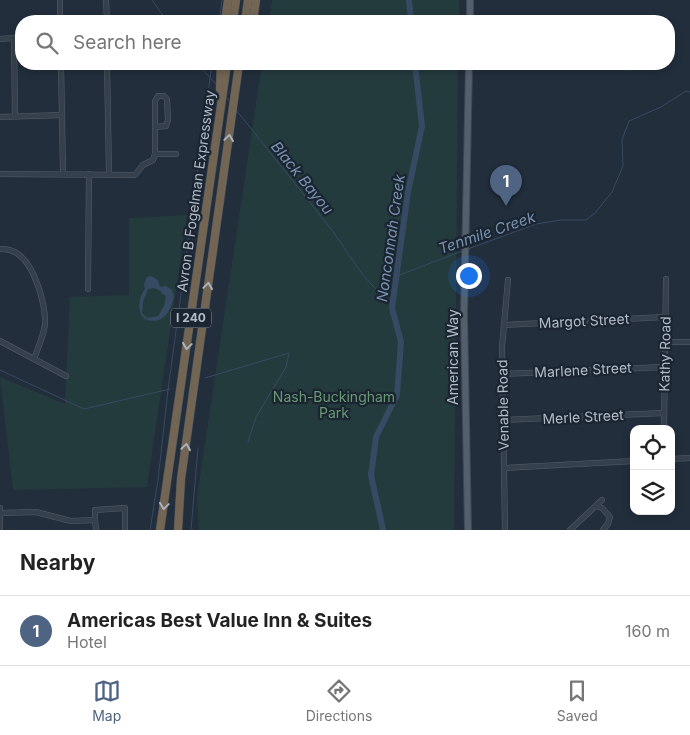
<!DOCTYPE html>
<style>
body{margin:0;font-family:Inter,sans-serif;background:#f6f6f6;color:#222}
.controls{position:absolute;right:15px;bottom:15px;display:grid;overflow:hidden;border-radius:10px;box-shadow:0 2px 8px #0003}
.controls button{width:45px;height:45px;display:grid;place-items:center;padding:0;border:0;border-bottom:1px solid #e0e0e0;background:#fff;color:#222;font:25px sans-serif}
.you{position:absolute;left:468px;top:275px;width:18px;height:18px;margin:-12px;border:4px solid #fff;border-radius:50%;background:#1a73e8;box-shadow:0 0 0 8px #1a73e833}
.badge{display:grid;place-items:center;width:32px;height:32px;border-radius:50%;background:#4f6483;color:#fff;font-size:16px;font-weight:700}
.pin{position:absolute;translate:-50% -41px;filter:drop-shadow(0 1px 2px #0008)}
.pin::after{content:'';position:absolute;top:26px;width:18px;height:15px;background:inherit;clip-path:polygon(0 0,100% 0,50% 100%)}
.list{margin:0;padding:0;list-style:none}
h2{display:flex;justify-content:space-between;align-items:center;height:65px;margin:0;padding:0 20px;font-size:21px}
h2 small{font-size:16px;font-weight:400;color:#767676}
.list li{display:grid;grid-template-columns:32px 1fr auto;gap:15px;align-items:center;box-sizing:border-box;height:70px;padding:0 20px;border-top:1px solid #e0e0e0}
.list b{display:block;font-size:19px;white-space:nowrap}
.list p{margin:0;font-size:16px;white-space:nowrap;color:#767676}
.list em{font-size:16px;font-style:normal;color:#767676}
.icon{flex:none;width:28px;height:28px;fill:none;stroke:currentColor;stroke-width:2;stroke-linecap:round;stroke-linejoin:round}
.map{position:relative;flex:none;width:690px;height:530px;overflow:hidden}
.search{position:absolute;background:#fff;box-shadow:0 2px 8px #0003;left:15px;right:15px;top:15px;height:55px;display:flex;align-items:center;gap:12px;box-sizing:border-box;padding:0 18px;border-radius:20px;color:#767676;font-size:19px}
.sheet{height:135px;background:#fff}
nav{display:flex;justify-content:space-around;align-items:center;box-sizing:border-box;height:70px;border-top:1px solid #e0e0e0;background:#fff;font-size:14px;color:#767676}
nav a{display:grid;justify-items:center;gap:2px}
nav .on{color:#4f6483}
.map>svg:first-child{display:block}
.green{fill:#243b3d}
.water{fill:#364a63;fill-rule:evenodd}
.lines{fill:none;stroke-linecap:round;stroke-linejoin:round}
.stream{stroke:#364a63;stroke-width:1}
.river{stroke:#364a63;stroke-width:6}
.minor-casing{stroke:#545e6a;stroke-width:6}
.major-casing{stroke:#3f4955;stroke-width:8}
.highway-casing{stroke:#414b57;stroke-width:9}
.minor{stroke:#36404c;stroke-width:5}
.major{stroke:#545f6c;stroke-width:6}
.highway{stroke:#726553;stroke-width:8}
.oneway{stroke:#acb2bc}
.labels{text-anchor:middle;stroke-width:4.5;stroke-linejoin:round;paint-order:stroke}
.shield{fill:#1b2531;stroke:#858e9b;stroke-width:1}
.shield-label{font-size:12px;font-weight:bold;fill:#b2bbc8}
.street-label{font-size:14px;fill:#b2bbc8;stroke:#1b2531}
.park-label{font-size:14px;fill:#689972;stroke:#1b2531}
.water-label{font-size:15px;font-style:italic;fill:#7992b0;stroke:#1b2531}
</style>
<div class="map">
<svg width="690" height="530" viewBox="0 0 690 530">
<rect width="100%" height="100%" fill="#222e3c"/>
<g class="green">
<path d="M272 0H459V21H269Z"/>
<path d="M262 64H458L454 530H199L197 497Z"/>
<path d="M569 64 580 67 634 69 648 64 641 69 633 71 580 69Z"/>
<path d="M187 215 147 487 13 490 0 377 65 404 70 297 129 295V218Z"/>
</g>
<path class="water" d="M151 276 158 280 160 287 166 286 172 290 174 296C171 312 162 326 145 319 136 311 139 297 145 289L144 284 147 277ZM154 288 161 291V293L166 296 164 306 158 316 147 318 142 313 143 302 148 289Z"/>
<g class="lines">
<g class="stream">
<path d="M152 0 167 21"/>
<path d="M219 21 222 0"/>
<path d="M197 64 217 85"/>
<path d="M225 96 231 103"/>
<path d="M236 110C269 151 302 192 334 233 353 259 365 285 393 302"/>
<path d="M468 249 536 224 561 220H586L595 213 612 192 623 166 622 140 629 121 661 107 686 91 690 92"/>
<path d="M397 276 462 251"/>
<path d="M0 370 84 409 170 389"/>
<path d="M205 378 289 353 286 367 256 417 248 442"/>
<path d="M150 530 158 480 168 390 212 64"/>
<path d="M191 530 198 448"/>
</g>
<g class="river">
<path d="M409 0 411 21"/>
<path d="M383 530 371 475 376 437 397 395 401 342 392 308 408 192 422 126 415 64"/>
</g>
<g class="minor-casing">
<g id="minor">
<path d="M60 0V21"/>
<path d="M106 0 107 21"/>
<path d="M0 39 14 38 15 116"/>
<path d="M61 64 63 174"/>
<path d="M107 64 109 174"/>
<path d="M158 96H164L167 99 168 120 166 126 155 127V101Z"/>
<path d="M0 117 62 115"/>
<path d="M155 127V154"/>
<path d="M0 174 135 175 143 165 153 160 155 154H176"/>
<path d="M0 249C7 249 13 250 18 254 35 266 46 305 45 325 43 337 38 348 34 359"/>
<path d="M88 289 89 174"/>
<path d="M504 325 665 317"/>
<path d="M0 341 66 376"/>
<path d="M664 342H690"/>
<path d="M502 374 664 367"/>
<path d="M503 420 664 413"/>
<path d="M664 429 666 279"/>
<path d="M671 459 690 458"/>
<path d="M505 468 634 461"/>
<path d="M596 506 602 508 610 517 608 524 603 530"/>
<path d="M0 508V530"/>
<path d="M1 513 36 512 71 521 95 520V510L125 508V530"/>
<path d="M95 520 96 530"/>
<path d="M505 529 502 347 508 280"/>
<path d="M570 530 602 500"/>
</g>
</g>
<g class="major-casing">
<g id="major">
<path d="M470 21V0"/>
<path d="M468 530 464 314 469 64"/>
</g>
</g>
<g class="highway-casing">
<g id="highway">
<path d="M225 21 228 0"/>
<path d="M233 21 236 0"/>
<path d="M245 21 248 0"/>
<path d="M253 21 256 0"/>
<path d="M220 89 221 64"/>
<path d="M160 530 227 64"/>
<path d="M178 530 181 479 239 64"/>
</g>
</g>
<use href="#minor" class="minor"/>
<use href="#major" class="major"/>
<use href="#highway" class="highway"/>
</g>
<defs><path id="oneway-chevron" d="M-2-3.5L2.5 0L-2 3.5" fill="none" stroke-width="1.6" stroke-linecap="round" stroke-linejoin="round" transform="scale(1.25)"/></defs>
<g class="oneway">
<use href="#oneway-chevron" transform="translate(229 138) rotate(-82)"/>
<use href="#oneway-chevron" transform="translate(208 286) rotate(-82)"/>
<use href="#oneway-chevron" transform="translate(187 346) rotate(98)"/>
<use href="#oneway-chevron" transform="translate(186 447) rotate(-82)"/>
<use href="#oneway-chevron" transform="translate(164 506) rotate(98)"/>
</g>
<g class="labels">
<rect class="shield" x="171" y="308.5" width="40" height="19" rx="4"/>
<g class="shield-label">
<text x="191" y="322">I 240</text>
</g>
<g class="street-label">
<text transform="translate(196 191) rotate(-82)" y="5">Avron B Fogelman Expressway</text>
<text transform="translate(584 321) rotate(-3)" y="5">Margot Street</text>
<text transform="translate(665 354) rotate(-89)" y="5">Kathy Road</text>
<text transform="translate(453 357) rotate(-90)" y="5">American Way</text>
<text transform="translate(583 370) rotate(-3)" y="5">Marlene Street</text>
<text transform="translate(503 405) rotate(-91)" y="5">Venable Road</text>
<text transform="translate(583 417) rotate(-3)" y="5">Merle Street</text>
</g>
<g class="park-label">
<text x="334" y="402">Nash-Buckingham<tspan x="334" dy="16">Park</tspan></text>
</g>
<g class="water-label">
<text transform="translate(302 178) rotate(51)" y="5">Black Bayou</text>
<text transform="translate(487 233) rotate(-19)" y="5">Tenmile Creek</text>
<text transform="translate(391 238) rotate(-82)" y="5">Nonconnah Creek</text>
</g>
</g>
</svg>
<div class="controls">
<button><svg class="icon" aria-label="locate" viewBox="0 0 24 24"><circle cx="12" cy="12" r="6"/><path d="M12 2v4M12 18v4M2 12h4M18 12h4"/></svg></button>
<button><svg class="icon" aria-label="layers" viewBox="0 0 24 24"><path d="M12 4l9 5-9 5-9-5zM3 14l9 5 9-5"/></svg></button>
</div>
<div class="you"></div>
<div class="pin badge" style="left:506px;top:206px">1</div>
<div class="search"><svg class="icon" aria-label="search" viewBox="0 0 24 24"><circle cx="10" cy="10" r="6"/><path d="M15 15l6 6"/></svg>Search here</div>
</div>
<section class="sheet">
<h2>Nearby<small></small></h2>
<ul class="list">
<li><span class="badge">1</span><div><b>Americas Best Value Inn &amp; Suites</b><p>Hotel</p></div><em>160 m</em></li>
</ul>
</section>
<nav>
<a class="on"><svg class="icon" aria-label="map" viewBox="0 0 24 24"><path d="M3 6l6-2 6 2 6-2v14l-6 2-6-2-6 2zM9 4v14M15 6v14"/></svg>Map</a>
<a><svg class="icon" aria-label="directions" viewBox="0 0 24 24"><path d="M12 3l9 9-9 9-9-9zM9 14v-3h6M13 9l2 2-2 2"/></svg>Directions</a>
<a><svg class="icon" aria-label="saved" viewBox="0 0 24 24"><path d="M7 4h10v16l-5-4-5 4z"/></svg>Saved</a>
</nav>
